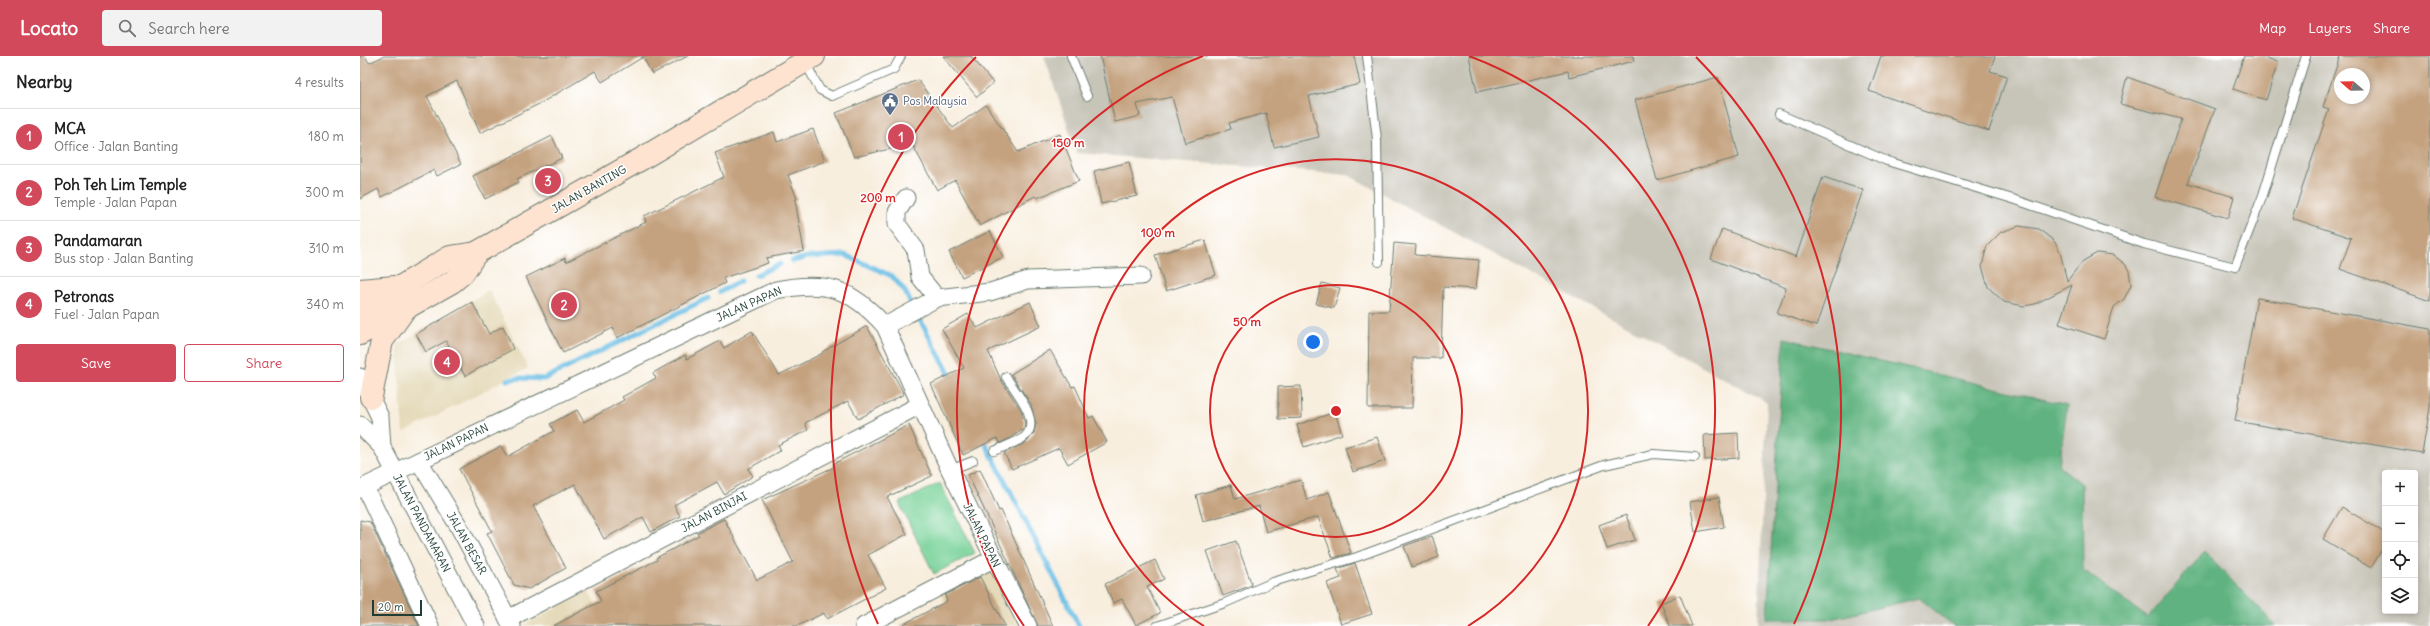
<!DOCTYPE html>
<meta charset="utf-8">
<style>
body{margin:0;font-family:Delius,sans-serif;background:#f2f2f2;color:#222}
.controls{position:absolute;right:12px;bottom:12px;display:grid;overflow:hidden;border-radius:4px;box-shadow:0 2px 6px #0003}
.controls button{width:36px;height:36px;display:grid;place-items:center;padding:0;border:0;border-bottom:1px solid #e0e0e0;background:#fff;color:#222;font:20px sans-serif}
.compass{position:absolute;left:1974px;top:12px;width:36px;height:36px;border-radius:50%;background:#fff;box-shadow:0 2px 6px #0003;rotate:290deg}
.scale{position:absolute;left:12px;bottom:10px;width:50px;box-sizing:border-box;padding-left:4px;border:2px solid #1f3d34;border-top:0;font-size:11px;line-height:14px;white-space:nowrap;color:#1f3d34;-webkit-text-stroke:3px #fff;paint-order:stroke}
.you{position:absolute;left:953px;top:286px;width:14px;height:14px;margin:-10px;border:3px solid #fff;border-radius:50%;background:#1a73e8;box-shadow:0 0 0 6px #1a73e833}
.badge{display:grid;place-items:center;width:26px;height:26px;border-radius:50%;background:#d1495b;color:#fff;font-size:13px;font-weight:700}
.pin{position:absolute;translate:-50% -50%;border:2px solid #fff;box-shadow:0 1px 4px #0006}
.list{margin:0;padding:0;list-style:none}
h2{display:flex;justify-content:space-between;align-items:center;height:52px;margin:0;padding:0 16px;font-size:17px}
h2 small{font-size:13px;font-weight:400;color:#767676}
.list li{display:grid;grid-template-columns:26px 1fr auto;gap:12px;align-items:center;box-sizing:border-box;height:56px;padding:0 16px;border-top:1px solid #e0e0e0}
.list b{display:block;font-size:15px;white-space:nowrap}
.list p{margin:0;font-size:13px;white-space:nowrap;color:#767676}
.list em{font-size:13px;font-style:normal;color:#767676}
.actions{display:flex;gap:8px;padding:12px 16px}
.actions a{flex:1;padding:9px 0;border:1px solid #d1495b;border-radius:4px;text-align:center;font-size:14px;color:#d1495b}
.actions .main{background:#d1495b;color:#fff}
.icon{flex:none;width:22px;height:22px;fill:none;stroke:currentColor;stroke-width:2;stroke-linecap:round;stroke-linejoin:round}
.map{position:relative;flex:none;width:2070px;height:570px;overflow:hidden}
header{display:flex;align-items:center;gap:24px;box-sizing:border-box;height:56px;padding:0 20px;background:#d1495b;color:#fff}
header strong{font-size:19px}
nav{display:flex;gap:22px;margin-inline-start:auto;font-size:14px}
.search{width:280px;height:36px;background:#f2f2f2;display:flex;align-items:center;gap:10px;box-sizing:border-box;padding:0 14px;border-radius:4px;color:#767676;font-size:15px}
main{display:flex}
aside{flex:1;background:#fff}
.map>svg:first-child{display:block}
.built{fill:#e5daba}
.industrial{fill:#c7c4b8;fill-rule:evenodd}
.green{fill:#77d198;stroke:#4b8766}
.forest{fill:#61b380;stroke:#40785a}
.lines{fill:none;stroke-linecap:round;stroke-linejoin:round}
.stream{stroke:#68bee5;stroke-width:5}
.building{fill:#c4a27f;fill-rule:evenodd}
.lane-casing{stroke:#6b7b70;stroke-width:10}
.street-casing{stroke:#6b7b70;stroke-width:19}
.secondary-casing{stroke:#6b7b70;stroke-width:24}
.lane{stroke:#fff;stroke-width:8}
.street{stroke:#fff;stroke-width:17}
.secondary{stroke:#fee3d1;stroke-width:22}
.ring{fill:none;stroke:#d62828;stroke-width:2}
.labels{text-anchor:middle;stroke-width:3;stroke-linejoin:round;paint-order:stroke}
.service-label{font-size:11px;fill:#4e5e75;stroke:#fff;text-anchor:start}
.street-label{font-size:11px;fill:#1f3d34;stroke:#fff}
.centre{fill:#d62828;stroke:#fff;stroke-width:2}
.ring-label{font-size:12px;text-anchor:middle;font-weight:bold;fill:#d62828;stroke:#fff;stroke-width:3;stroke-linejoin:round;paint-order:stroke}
</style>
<header>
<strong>Locato</strong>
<div class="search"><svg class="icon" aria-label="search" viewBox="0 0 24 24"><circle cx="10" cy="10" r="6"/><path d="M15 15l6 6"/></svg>Search here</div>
<nav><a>Map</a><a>Layers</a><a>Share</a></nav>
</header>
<main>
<aside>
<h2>Nearby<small>4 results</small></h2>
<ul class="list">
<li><span class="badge">1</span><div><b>MCA</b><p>Office · Jalan Banting</p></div><em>180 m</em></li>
<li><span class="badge">2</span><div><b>Poh Teh Lim Temple</b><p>Temple · Jalan Papan</p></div><em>300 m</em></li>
<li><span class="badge">3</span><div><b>Pandamaran</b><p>Bus stop · Jalan Banting</p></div><em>310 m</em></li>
<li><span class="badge">4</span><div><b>Petronas</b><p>Fuel · Jalan Papan</p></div><em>340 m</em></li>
</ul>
<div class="actions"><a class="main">Save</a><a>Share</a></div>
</aside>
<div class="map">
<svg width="2070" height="570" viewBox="0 0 2070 570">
<rect width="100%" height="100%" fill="#fff"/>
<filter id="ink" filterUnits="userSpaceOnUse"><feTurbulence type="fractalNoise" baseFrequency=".025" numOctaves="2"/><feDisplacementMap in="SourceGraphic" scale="8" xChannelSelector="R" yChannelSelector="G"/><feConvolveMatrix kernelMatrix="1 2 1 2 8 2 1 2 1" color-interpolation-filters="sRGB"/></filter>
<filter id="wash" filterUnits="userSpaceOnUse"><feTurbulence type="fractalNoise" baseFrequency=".012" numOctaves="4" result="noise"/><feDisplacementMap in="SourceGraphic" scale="16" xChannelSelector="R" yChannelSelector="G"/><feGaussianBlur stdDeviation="0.9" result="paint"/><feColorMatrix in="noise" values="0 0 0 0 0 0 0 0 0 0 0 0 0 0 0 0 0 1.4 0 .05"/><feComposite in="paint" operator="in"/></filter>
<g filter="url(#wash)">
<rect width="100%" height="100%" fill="#f8eede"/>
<g class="built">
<path d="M129 234 168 312 43 377 37 289Z"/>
<path d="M629 512 658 570H598L580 537Z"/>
<path d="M228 535 247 570H162Z"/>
</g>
<path class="industrial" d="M684 0H2070V570H1439L1398 568 1407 346 988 119 717 97ZM1980 18H2004V42H1980ZM2025 417H2055V555H2025Z"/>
<path class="green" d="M580 427 615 497 574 518 539 447Z"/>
<path class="forest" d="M1424 282 1707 349 1699 410 1722 428 1723 514 1788 562 1844 496 1916 570H1594L1559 542 1472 563H1407Z"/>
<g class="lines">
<g class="stream">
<path d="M432 205 448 201 485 199 532 220 544 234 593 325"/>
<path d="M396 219 420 208"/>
<path d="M360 236 380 225"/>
<path d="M147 324 160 322 184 323 348 242"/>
<path d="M623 382 719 570"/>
</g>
</g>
<g id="blocks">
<g class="building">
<path d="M0 0H5L9 7 24 0H328L292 18 283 1 242 26 235 15 181 47 120 77 97 25 67 40 101 108 77 120 74 114 22 141 18 133 0 143Z"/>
<path d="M583 0H611L633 27 617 41Z"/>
<path d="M740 0H994L1000 28 949 40 959 81 914 91 906 57 869 67 871 73 825 87 812 41 777 48 780 60 755 66Z"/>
<path d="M1109 0H1273L1274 5 1209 21 1208 15 1117 36Z"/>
<path d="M1521 0H1635L1630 15 1647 20 1629 75 1509 35Z"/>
<path d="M1884 0H1900L1918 6 1906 44 1873 33Z"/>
<path d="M1980 0H2070V245L1980 213 1991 182 1932 162 1969 53 1963 51ZM1980 18H2004V42H1980Z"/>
<path d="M1358 21 1379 101 1297 124 1275 44Z"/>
<path d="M1767 21 1855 53 1828 127 1874 141 1868 162 1795 141 1821 63 1760 48Z"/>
<path d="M558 24 593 72 626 49 658 96 700 78 719 125 677 142 675 140 620 170 595 124 577 134 552 88 494 101 476 57Z"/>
<path d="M453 73 465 105 428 119 437 143 435 144 444 195 406 202 408 207 363 222 365 227 257 282 253 272 203 297 166 221 205 202 206 206 286 166 284 160 364 121 355 97 414 76 417 86Z"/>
<path d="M192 80 202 102 157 123 159 126 125 143 113 120Z"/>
<path d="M769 106 777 140 741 148 734 115Z"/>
<path d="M1463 121 1503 134 1456 270 1417 257 1426 232 1351 203 1362 173 1436 201Z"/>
<path d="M1659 170 1679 173 1695 186 1700 196 1707 225 1723 205 1737 197 1753 199 1765 208 1769 215 1771 229 1764 243 1754 251 1744 283 1699 268 1712 229 1675 248 1664 250 1644 246 1628 231 1622 210 1627 190 1641 176Z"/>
<path d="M630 175 643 201 602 221 589 196Z"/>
<path d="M845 184 856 219 806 235 795 199Z"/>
<path d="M1034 187 1056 189 1055 199 1119 204 1116 233 1083 231 1081 302H1053L1052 352H1008L1009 255H1029Z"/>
<path d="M962 227 980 232 974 252 956 248Z"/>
<path d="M1897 242 2070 273V352L2062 397 1875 365Z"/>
<path d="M112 246 129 278 143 270 153 293 105 320 86 285 66 296 56 278Z"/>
<path d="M670 246 681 270 628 295 641 324 661 354 665 368 664 373 650 382 640 387 637 382 603 399 571 328 604 312 582 273 608 258 617 272Z"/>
<path d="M507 270 544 338 498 363 488 345 445 367 448 374 418 389 421 394 388 413 393 420 364 438 357 426 314 449 320 460 291 476 283 461 244 483 215 428 173 450 206 512 169 533 154 529 127 477 132 475 99 413 141 390 147 401 194 375 190 368 217 354 224 366 264 344 262 341 296 322 293 317 325 299 327 303 360 285 364 292 392 275 419 319 463 297 462 296Z"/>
<path d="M690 294 712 331 715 330 729 362 733 360 747 386 708 408 699 392 652 413 644 397 667 386 674 377 676 368 671 348 651 318Z"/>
<path d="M941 330 942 362 918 363V331Z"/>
<path d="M975 356 982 378 944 391 937 369Z"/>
<path d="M549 369 572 420 527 441 547 478 508 499 526 532 467 563 464 557 437 570H193L241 545 236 535 297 504 296 502 339 479 337 477 364 463 397 524 433 506 402 444 474 411 473 408Z"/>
<path d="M1378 377 1379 402 1345 404 1344 379Z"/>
<path d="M1017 381 1025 405 993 416 985 391Z"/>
<path d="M620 413 639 455 641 454 693 570H678L623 451 608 419Z"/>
<path d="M941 424 947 444 969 436 991 497 973 502 958 461 906 476 899 450 843 465 836 439 871 429 875 443Z"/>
<path d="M1359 441 1364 471 1335 476 1330 446Z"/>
<path d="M1982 451 2025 477V488L2011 512 1963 483Z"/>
<path d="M1266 459 1275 484 1247 493 1239 469Z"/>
<path d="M0 464 10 466 59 570H0Z"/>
<path d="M1072 480 1079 501 1052 511 1044 490Z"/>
<path d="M876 485 892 529 863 540 847 495Z"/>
<path d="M795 504 804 523 787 531 800 557 776 569 762 543 753 547 745 528Z"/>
<path d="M995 507 1012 558 981 568 967 527 981 522 977 513Z"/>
<path d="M620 521 645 570H540L587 545 585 539Z"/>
<path d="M1320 539 1332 570H1310L1301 547Z"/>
</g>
</g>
</g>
<g filter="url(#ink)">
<use href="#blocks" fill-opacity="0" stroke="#6b7b70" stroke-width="1"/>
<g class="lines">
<g class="lane-casing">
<g id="lane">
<path d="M711 0 727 40"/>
<path d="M1007 0 1017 83 1019 206"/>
<path d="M445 6 460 34 472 40 534 13 541 0"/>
<path d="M1419 58 1527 105 1656 144 1784 188 1875 211 1903 139 1946 0"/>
<path d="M634 395C643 391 655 387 663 382 684 367 655 335 646 321"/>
<path d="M590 414 613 405"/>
<path d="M797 570 865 547 913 526 997 501 1244 409 1293 398 1335 401"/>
</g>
</g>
<g class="street-casing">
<g id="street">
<path d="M546 142 537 156V168L556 194 560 221 577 242"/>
<path d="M525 270 577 242 630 236 668 224 781 220"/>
<path d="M0 321 20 361 22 391"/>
<path d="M0 369 22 391 116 570"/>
<path d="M59 405 98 469 152 570"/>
<path d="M5 431 70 570"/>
<path d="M0 433 416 234C466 224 491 232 525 270L590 414 668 570"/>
<path d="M148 563 560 349"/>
<path d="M504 570 633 503"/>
</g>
</g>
<g class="secondary-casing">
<g id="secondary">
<path d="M0 234 35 231"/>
<path d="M0 255 90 201 116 197 283 102 454 0"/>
<path d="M0 278 92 226 103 217 116 197"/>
<path d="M11 341 22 285 42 257"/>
</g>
</g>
<use href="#lane" class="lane"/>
<use href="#street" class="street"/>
<use href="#secondary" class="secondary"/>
</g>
</g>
<g class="ring">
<circle cx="976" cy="355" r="126"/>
<path d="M844 570A252 252 0 1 1 1108 570"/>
<path d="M664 570A379 379 0 0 1 843 0M1109 0A379 379 0 0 1 1288 570"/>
<path d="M518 568A505 505 0 0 1 616 1M1336 1A505 505 0 0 1 1434 568"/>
</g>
<defs>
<g id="civic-pin" transform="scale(0.9)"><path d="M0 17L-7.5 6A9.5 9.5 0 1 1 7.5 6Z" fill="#5c6f8a" stroke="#fff"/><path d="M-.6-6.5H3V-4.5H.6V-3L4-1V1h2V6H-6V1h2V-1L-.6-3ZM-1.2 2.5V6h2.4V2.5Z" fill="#fff"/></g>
</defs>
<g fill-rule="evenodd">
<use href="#civic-pin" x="530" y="45"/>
</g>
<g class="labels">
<g class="service-label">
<text x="543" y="49">Pos Malaysia</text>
</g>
<g class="street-label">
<text transform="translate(229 133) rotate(-30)" y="4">JALAN BANTING</text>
<text transform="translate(389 248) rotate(-24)" y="4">JALAN PAPAN</text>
<text transform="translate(96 386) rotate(-26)" y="4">JALAN PAPAN</text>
<text transform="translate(354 456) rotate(-28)" y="4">JALAN BINJAI</text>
<text transform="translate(62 467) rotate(62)" y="4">JALAN PANDAMARAN</text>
<text transform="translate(622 479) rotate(64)" y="4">JALAN PAPAN</text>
<text transform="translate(107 487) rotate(61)" y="4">JALAN BESAR</text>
</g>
</g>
<circle cx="976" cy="355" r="6" class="centre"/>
<g class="ring-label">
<text x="708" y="91">150 m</text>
<text x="518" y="146">200 m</text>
<text x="798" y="181">100 m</text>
<text x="887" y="270">50 m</text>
</g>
</svg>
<div class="controls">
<button>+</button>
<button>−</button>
<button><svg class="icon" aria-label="locate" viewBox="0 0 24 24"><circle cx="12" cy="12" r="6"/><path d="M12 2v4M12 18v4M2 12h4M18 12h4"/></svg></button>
<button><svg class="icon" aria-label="layers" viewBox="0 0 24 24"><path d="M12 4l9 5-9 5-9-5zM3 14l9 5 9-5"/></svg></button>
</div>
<svg class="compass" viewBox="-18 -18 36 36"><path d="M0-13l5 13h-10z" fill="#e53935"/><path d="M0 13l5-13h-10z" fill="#767676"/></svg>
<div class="scale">20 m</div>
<div class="you"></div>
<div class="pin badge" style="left:541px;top:81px">1</div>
<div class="pin badge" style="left:204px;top:249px">2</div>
<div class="pin badge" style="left:188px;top:125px">3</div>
<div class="pin badge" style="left:87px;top:306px">4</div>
</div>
</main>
